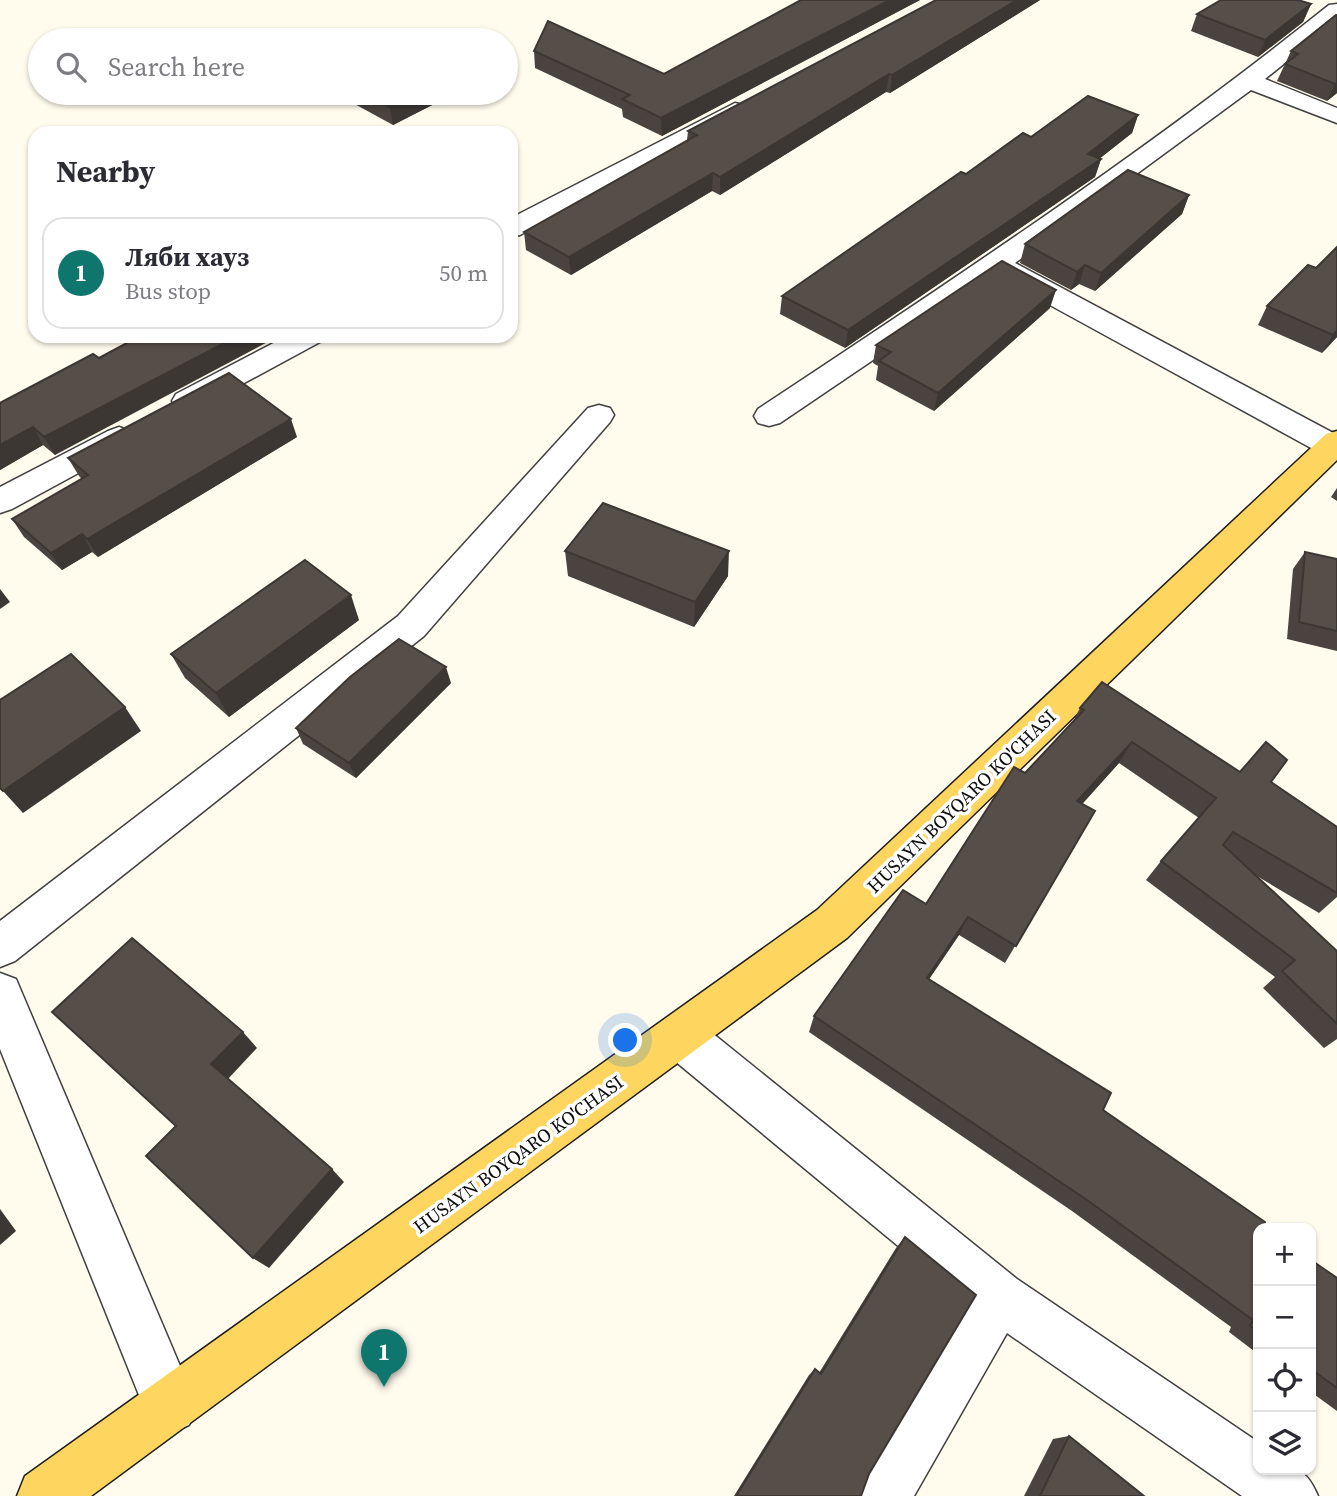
<!DOCTYPE html>
<meta charset="utf-8">
<style>
body{margin:0;font-family:"Source Serif 4",serif;background:#f2f2f3;color:#2b2b33}
.controls{position:absolute;right:21px;bottom:21px;display:grid;overflow:hidden;border-radius:14px;box-shadow:0 2px 5px #0004}
.controls button{width:63px;height:63px;display:grid;place-items:center;padding:0;border:0;border-bottom:2px solid #e1e1e2;background:#fff;color:#2b2b33;font:35px sans-serif}
.you{position:absolute;left:626px;top:1041px;width:24px;height:24px;margin:-18px;border:5px solid #fff;border-radius:50%;background:#1a73e8;box-shadow:0 0 0 10px #1a73e833}
.badge{display:grid;place-items:center;width:46px;height:46px;border-radius:50%;background:#0f766e;color:#fff;font-size:23px;font-weight:700}
.pin{position:absolute;translate:-50% -58px;filter:drop-shadow(0 2px 4px #0008)}
.pin::after{content:'';position:absolute;top:37px;width:24px;height:21px;background:inherit;clip-path:polygon(0 0,100% 0,50% 100%)}
.list{margin:0;padding:0;list-style:none}
h2{display:flex;justify-content:space-between;align-items:center;height:91px;margin:0;padding:0 28px;font-size:30px}
h2 small{font-size:23px;font-weight:400;color:#7c7c81}
.list li{display:grid;grid-template-columns:46px 1fr auto;gap:21px;align-items:center;box-sizing:border-box;height:112px;margin:0 14px 14px;padding:0 14px;border:2px solid #e1e1e2;border-radius:21px}
.list b{display:block;font-size:26px;white-space:nowrap}
.list p{margin:0;font-size:23px;white-space:nowrap;color:#7c7c81}
.list em{font-size:23px;font-style:normal;color:#7c7c81}
.icon{flex:none;width:38px;height:38px;fill:none;stroke:currentColor;stroke-width:2;stroke-linecap:round;stroke-linejoin:round}
.map{position:relative;flex:none;width:1337px;height:1496px;overflow:hidden}
.search{position:absolute;background:#fff;box-shadow:0 2px 5px #0004;left:28px;top:28px;width:490px;height:77px;display:flex;align-items:center;gap:18px;box-sizing:border-box;padding:0 24px;border-radius:38px;color:#7c7c81;font-size:26px}
.panel{position:absolute;background:#fff;box-shadow:0 2px 5px #0004;left:28px;top:126px;width:490px;height:217px;border-radius:21px}
.map>svg:first-child{display:block}
.lines{fill:none;stroke-linecap:round;stroke-linejoin:round}
.minor-casing{stroke:#404040;stroke-width:3}
.major-casing{stroke:#1e1e1e;stroke-width:3}
.minor{fill:#fff;fill-rule:evenodd}
.major{fill:#fed55e;fill-rule:evenodd}
.wall{fill:#4a433f}
.shaded-wall{fill:#3c3733}
.building{fill:#564e49;stroke:#3c3733;stroke-width:2}
.labels{text-anchor:middle;stroke-width:7;stroke-linejoin:round;paint-order:stroke}
.street-label{font-size:19px;fill:#0d0d0d;stroke:#fff}
</style>
<div class="map">
<svg width="1337" height="1496" viewBox="0 0 1337 1496">
<rect width="100%" height="100%" fill="#fffbed"/>
<g class="lines">
<g class="minor-casing">
<g id="minor">
<path d="M1337 4V21L1265 79 1337 108V123L1251 90 1015 263 1337 435V456L1322 454 997 276 780 423 769 426 758 423 754 416 758 409C953 280 1147 151 1329 5Z"/>
<path d="M735 103 743 105 747 110 743 115 520 235 511 237V218Z"/>
<path d="M287 336H325L320 342 198 408 187 411 176 408 172 401 176 394Z"/>
<path d="M599 405 610 408 614 415 610 422 424 636 15 961 0 967V921L398 616 588 408Z"/>
<path d="M119 427 130 431 135 438 130 445 12 509 0 513V487L108 431Z"/>
<path d="M0 973 16 979 197 1406 189 1425 170 1433 151 1425 0 1049Z"/>
<path d="M680 1014 696 1020 1017 1279 1258 1442V1470C1292 1470 1303 1461 1318 1496H1242L1007 1333 914 1496H855L863 1476 967 1303 664 1052 657 1036 664 1020Z"/>
</g>
</g>
<g class="major-casing">
<path id="major" d="M1337 431V460L847 938 91 1496H17L25 1476 817 910 1326 434Z"/>
</g>
<use href="#minor" class="minor"/>
<use href="#major" class="major"/>
</g>
<g class="wall">
<path d="M801 0H920L662 136 623 117 622 109 535 68 534 51 664 74Z"/>
<path d="M936 0H1040L890 93 886 92 720 195 712 191 571 275 526 250 524 232 687 140 688 131Z"/>
<path d="M1311 4 1303 22 1258 57 1191 31 1197 14Z"/>
<path d="M1337 15V93L1327 101 1277 81 1291 51Z"/>
<path d="M339 93H441L442 100 393 125 340 96Z"/>
<path d="M1138 115 1132 133 1099 159H1101L1095 177 845 348 780 314 782 296 966 174 1031 137Z"/>
<path d="M1189 195 1182 214 1095 291 1079 284 1071 290 1020 263 1025 244Z"/>
<path d="M1267 306 1337 337 1322 353 1258 325Z"/>
<path d="M1050 308 934 411 876 380 878 366 873 363 876 345Z"/>
<path d="M99 358 55 455 43 445 0 470V403Z"/>
<path d="M297 437 98 557 92 552 62 570 24 537 12 519 82 479 79 476 68 458Z"/>
<path d="M1337 488V501L1331 497Z"/>
<path d="M565 551 728 576 694 627 568 576Z"/>
<path d="M1305 552 1337 559V651L1287 639 1293 569Z"/>
<path d="M359 620 229 717 185 678 171 654Z"/>
<path d="M451 683 356 778 303 744 296 728Z"/>
<path d="M1080 708 1240 772 1271 782 1337 827V897L1319 913 1255 875 1337 951V1039L1324 1048 1263 988 1275 977 1146 880 1161 861 1199 818 1119 763 1082 804 1095 811 1005 963 959 935 929 979 1258 1228V1354L1229 1332 1231 1327 1072 1211 809 1032 814 1016 926 904 1025 773 1073 722Z"/>
<path d="M905 1237 869 1474 861 1496H734L809 1375 815 1369 819 1373 896 1248Z"/>
<path d="M1311 1260 1337 1278V1411L1311 1392Z"/>
<path d="M1069 1436 1144 1496H1024L1053 1439Z"/>
</g>
<g class="shaded-wall">
<path d="M890 0H920L662 136 661 118Z"/>
<path d="M1017 0H1040L890 93 892 75Z"/>
<path d="M1311 4 1303 22 1258 57 1265 40Z"/>
<path d="M889 74 886 92 720 195V177Z"/>
<path d="M1337 83V93L1327 101 1335 84Z"/>
<path d="M418 93H441L442 100 393 125 390 107Z"/>
<path d="M1138 115 1132 133 1085 170 1101 159 1095 177 845 348 848 330 1088 154Z"/>
<path d="M713 173 712 191 571 275 569 257Z"/>
<path d="M1189 195 1182 214 1095 291 1101 273Z"/>
<path d="M1085 265 1079 284 1071 290 1077 272Z"/>
<path d="M1056 290 1050 308 934 411 938 393Z"/>
<path d="M1337 330V337L1322 353 1333 335Z"/>
<path d="M238 336H279L55 455 44 437Z"/>
<path d="M291 419 297 437 98 557 87 539Z"/>
<path d="M33 427 43 445 0 470V445Z"/>
<path d="M82 534 92 552 62 570 51 553Z"/>
<path d="M729 551 728 576 694 627 695 602Z"/>
<path d="M0 589 10 602 0 609Z"/>
<path d="M351 595 359 620 229 717 216 693Z"/>
<path d="M446 667 451 683 356 778 349 763Z"/>
<path d="M125 707 141 731 23 813 3 791Z"/>
<path d="M1132 742 1119 763 1066 822 1077 801Z"/>
<path d="M968 917 959 935 919 994 927 978Z"/>
<path d="M243 1032 257 1048 227 1080 211 1064Z"/>
<path d="M332 1169 344 1182 269 1268 253 1258Z"/>
<path d="M0 1209 16 1231 0 1245Z"/>
</g>
<g class="building">
<path d="M801 0H890L661 118 622 99 630 95 534 51 548 21 664 74Z"/>
<path d="M936 0H1017L892 75 889 74 720 177 713 173 569 257 524 232 697 135 688 131Z"/>
<path d="M1221 0H1298L1311 4 1265 40 1197 14Z"/>
<path d="M1336 15H1337V83L1335 84 1285 64 1298 54 1291 51Z"/>
<path d="M364 93H418L390 107Z"/>
<path d="M1088 96 1138 115 1088 154 1101 159 848 330 782 296 961 172 966 174 1023 133 1031 137Z"/>
<path d="M1128 170 1189 195 1101 273 1085 265 1077 272 1025 244Z"/>
<path d="M1337 247V330L1333 335 1267 306 1308 265 1316 268Z"/>
<path d="M1002 261 1056 290 938 393 879 361 891 352 876 345Z"/>
<path d="M140 336H238L44 437 33 427 0 445V403L93 354 99 358Z"/>
<path d="M229 373 291 419 87 539 82 534 51 553 12 519 88 475 68 458Z"/>
<path d="M603 503 729 551 695 602 565 551Z"/>
<path d="M1305 552 1337 559V631L1299 622Z"/>
<path d="M305 560 351 595 216 693 171 654Z"/>
<path d="M399 639 446 667 349 763 296 728 350 677Z"/>
<path d="M71 654 125 707 3 791 0 788V700Z"/>
<path d="M1102 682 1240 772 1266 742 1287 760 1271 782 1337 827V893L1233 832 1223 845 1337 951V1024L1282 971 1295 960 1161 861 1216 798 1132 742 1077 801 1095 811 1016 946 968 917 927 978 1111 1093 1103 1110 1265 1222 1263 1227 1265 1228H1258V1331L1250 1326 1253 1320 1087 1200 814 1016 903 890 926 904 1014 767 1025 773 1084 710 1080 708Z"/>
<path d="M132 938 243 1032 211 1064 332 1169 253 1258 146 1156 176 1126 52 1012Z"/>
<path d="M905 1237 976 1295 869 1474 861 1496H736L815 1369 821 1374Z"/>
<path d="M1311 1260 1337 1278V1388L1311 1369Z"/>
<path d="M1069 1436 1144 1496H1040Z"/>
</g>
<g class="labels">
<g class="street-label">
<text transform="translate(961 801) rotate(-44)" y="7">HUSAYN BOYQARO KO'CHASI</text>
<text transform="translate(518 1154) rotate(-36)" y="7">HUSAYN BOYQARO KO'CHASI</text>
</g>
</g>
</svg>
<div class="controls">
<button>+</button>
<button>−</button>
<button><svg class="icon" aria-label="locate" viewBox="0 0 24 24"><circle cx="12" cy="12" r="6"/><path d="M12 2v4M12 18v4M2 12h4M18 12h4"/></svg></button>
<button><svg class="icon" aria-label="layers" viewBox="0 0 24 24"><path d="M12 4l9 5-9 5-9-5zM3 14l9 5 9-5"/></svg></button>
</div>
<div class="you"></div>
<div class="pin badge" style="left:384px;top:1387px">1</div>
<div class="search"><svg class="icon" aria-label="search" viewBox="0 0 24 24"><circle cx="10" cy="10" r="6"/><path d="M15 15l6 6"/></svg>Search here</div>
<section class="panel">
<h2>Nearby<small></small></h2>
<ul class="list">
<li><span class="badge">1</span><div><b>Ляби хауз</b><p>Bus stop</p></div><em>50 m</em></li>
</ul>
</section>
</div>
